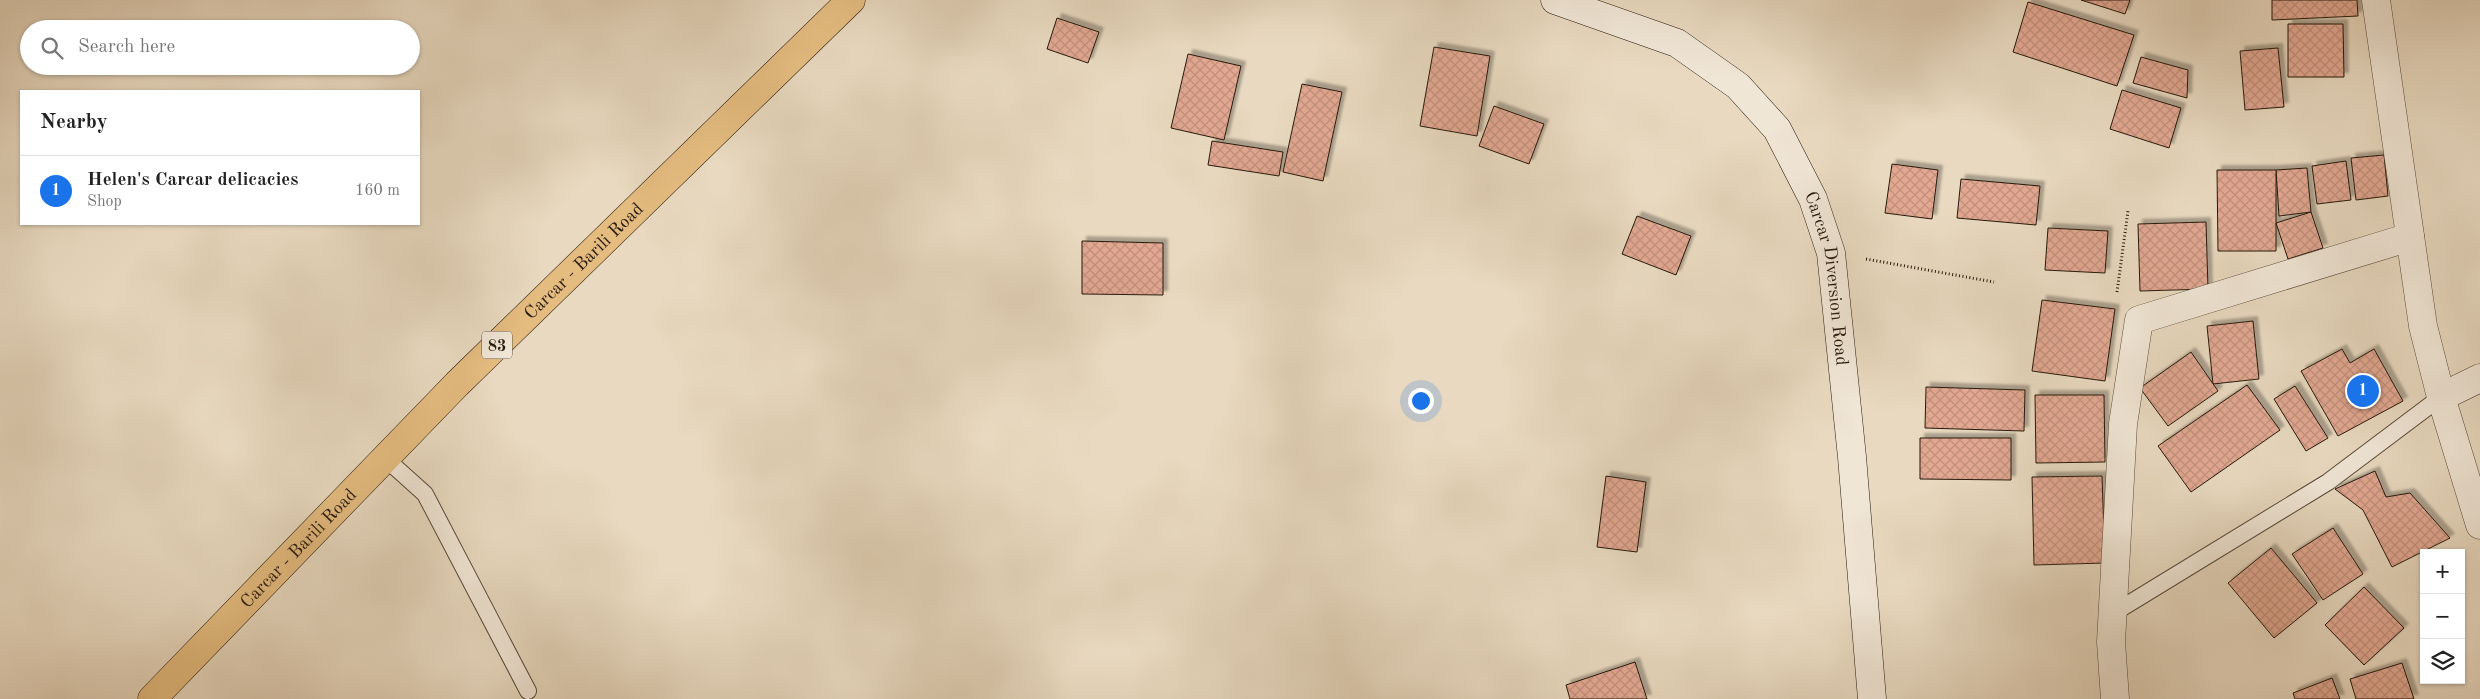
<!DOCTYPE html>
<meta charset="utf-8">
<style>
body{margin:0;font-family:"Old Standard TT",serif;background:#f2f2f2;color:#222}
.controls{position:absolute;right:15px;bottom:15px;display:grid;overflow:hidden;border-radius:0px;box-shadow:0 1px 4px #0004}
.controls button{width:45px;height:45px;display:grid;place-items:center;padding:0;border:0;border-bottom:1px solid #e0e0e0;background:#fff;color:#222;font:25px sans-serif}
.you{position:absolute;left:1420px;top:400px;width:18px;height:18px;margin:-12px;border:4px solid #fff;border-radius:50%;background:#1a73e8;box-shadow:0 0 0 8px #1a73e833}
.badge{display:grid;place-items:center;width:32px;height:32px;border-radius:50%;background:#1a73e8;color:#fff;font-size:16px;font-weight:700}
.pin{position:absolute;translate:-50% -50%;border:2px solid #fff;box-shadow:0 1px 5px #0006}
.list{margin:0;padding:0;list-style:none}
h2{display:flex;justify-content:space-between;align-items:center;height:65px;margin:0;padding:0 20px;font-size:21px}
h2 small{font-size:16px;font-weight:400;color:#767676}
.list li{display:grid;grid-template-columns:32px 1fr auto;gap:15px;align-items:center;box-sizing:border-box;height:70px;padding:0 20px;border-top:1px solid #e0e0e0}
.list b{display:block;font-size:19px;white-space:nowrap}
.list p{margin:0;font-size:16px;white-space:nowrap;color:#767676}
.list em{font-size:16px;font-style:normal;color:#767676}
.icon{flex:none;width:28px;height:28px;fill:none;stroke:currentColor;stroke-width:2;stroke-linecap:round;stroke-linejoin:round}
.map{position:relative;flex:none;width:2480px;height:699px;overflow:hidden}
.search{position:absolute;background:#fff;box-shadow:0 1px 4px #0004;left:20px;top:20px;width:400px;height:55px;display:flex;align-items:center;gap:12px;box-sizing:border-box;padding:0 18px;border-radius:28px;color:#767676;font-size:19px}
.panel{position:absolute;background:#fff;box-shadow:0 1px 4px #0004;left:20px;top:90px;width:400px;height:135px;border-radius:0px}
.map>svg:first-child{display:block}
.building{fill:url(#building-cross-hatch);stroke:#26190c;filter:url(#shadow)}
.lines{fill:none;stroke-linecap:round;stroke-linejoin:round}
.service-casing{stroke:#564939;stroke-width:18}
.minor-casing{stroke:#564939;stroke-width:29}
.secondary-casing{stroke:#26190c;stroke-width:29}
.trunk-casing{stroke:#26190c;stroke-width:29}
.path{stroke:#26190c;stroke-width:3;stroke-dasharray:1 2.5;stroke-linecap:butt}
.service{stroke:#f0e6d6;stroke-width:16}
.minor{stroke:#f0e6d6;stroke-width:28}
.secondary{stroke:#f0e6d6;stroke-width:28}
.trunk{stroke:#e4bc80;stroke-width:28}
.labels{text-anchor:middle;stroke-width:4.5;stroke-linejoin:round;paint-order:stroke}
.shield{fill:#f0e6d6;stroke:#635649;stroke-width:1}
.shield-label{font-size:16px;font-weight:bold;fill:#26190c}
.street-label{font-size:18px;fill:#26190c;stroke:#f0e6d6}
</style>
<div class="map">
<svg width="2480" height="699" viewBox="0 0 2480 699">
<defs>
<pattern id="building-cross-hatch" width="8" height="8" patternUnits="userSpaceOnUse" patternTransform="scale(1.25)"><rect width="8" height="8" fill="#e2a892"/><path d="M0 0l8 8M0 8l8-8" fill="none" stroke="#c2907d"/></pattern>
<filter id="shadow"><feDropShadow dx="4.5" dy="-4.5" stdDeviation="1" flood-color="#0004"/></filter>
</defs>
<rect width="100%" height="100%" fill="#e8d9c0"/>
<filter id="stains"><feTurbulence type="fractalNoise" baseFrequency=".004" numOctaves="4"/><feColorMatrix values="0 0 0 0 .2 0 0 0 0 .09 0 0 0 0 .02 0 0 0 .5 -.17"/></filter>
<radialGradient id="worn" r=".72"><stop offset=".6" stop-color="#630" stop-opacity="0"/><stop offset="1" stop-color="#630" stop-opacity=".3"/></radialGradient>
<g class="building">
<path d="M2081 0H2130L2125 14Z"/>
<path d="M2272 0H2357L2358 16 2272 20Z"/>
<path d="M2028 2 2134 35 2117 86 2013 52Z"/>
<path d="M1057 18 1099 32 1088 63 1047 49Z"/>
<path d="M2288 24H2343L2344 77H2288Z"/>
<path d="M1434 47 1490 56 1477 136 1420 126Z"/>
<path d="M2278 48 2284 107 2245 110 2240 51Z"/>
<path d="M1188 54 1241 66 1224 140 1171 128Z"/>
<path d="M2141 57 2188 70 2187 98 2133 83Z"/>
<path d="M1302 84 1342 92 1323 181 1283 172Z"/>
<path d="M2122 90 2181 108 2169 148 2110 129Z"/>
<path d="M1494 106 1544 124 1529 164 1479 146Z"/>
<path d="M1212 141 1283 152 1279 176 1208 165Z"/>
<path d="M2384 155 2388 196 2356 200 2351 158Z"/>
<path d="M2346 161 2351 200 2317 204 2312 166Z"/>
<path d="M1892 164 1938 170 1932 219 1885 213Z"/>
<path d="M2307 168 2311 212 2279 216 2276 170Z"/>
<path d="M2217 170H2276V251H2218Z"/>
<path d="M1961 179 2040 186 2036 225 1957 218Z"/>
<path d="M2311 212 2323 248 2288 259 2276 223Z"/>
<path d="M1637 216 1691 236 1676 275 1622 254Z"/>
<path d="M2206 222 2208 289 2140 291 2138 224Z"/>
<path d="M2048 228 2108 231 2105 273 2045 270Z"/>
<path d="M1082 241 1163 243V295L1082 294Z"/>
<path d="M2042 300 2115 309 2105 381 2032 371Z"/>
<path d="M2253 321 2259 379 2213 384 2207 326Z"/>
<path d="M2342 349 2350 363 2374 349 2403 401 2338 436 2301 371Z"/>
<path d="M2191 352 2218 391 2168 426 2140 388Z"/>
<path d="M2247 385 2280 430 2191 492 2158 446Z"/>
<path d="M2295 386 2328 438 2306 451 2274 399Z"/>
<path d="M1926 387 2025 390 2024 431 1925 428Z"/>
<path d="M2035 395H2104L2105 462 2036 463Z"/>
<path d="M1920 438H2011V480L1920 479Z"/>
<path d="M2375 471 2386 497 2410 493 2450 538 2392 567 2363 510 2335 489Z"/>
<path d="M1606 476 1646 482 1637 552 1597 547Z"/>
<path d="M2102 476 2105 563 2034 565 2032 477Z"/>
<path d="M2333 528 2363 574 2323 600 2292 554Z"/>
<path d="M2271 548 2317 603 2274 638 2228 583Z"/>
<path d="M2364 587 2404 628 2364 665 2325 625Z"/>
<path d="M1635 662 1647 699H1570L1566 685Z"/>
<path d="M2402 663 2414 699H2356L2350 679Z"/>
<path d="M2332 678 2340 699H2295L2293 693Z"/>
</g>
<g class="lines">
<g class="service-casing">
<g id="service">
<path d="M385 458 425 494 528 691"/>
<path d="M2112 614 2328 482 2441 397"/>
</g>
</g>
<g class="minor-casing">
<g id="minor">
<path d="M2376 0 2423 326 2441 397 2480 525"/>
<path d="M2441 397 2480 378"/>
<path d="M2115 699 2111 642 2123 424 2139 320 2410 237"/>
</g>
</g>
<g class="secondary-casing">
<g id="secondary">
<path id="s1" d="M1555 0 1677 43 1738 86 1777 129 1813 199 1831 253 1852 457 1872 699"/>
</g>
</g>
<g class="trunk-casing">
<g id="trunk">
<path id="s2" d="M152 699 457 384 851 0"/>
</g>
</g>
<g class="path">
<path d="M1866 259 1994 282"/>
<path d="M2117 292 2128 211"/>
</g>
<use href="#service" class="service"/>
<use href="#minor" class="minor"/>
<use href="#secondary" class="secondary"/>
<use href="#trunk" class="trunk"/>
</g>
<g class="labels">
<rect class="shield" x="482" y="331.5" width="30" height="27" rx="4"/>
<g class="shield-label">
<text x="497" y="351">83</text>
</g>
<g class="street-label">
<text dy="6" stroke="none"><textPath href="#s2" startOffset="615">Carcar - Barili Road</textPath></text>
<text dy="6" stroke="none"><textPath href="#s1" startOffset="422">Carcar Diversion Road</textPath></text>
<text dy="6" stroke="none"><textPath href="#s2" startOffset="210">Carcar - Barili Road</textPath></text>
</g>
</g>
<rect width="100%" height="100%" filter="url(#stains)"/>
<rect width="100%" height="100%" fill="url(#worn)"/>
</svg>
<div class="controls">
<button>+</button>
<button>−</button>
<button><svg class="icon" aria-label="layers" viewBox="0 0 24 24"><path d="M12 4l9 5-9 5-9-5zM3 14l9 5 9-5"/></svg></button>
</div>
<div class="you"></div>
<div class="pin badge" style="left:2363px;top:391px">1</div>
<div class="search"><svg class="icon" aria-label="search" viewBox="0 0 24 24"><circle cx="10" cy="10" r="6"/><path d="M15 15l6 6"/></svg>Search here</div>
<section class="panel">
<h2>Nearby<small></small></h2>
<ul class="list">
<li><span class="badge">1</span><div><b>Helen's Carcar delicacies</b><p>Shop</p></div><em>160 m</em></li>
</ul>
</section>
</div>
